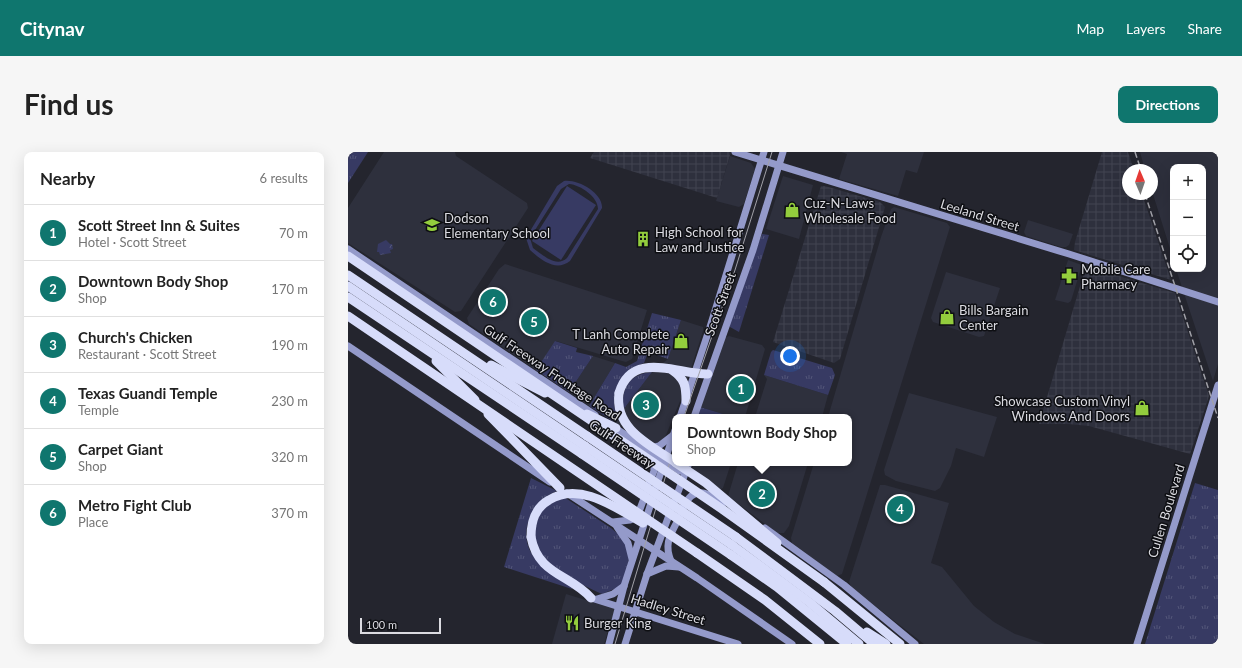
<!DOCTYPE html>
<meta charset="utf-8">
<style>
body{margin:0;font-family:Lato,sans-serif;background:#f6f6f6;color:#222}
.controls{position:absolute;right:12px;top:12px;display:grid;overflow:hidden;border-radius:8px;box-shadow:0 4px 16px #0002}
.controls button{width:36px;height:36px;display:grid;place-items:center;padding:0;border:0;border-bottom:1px solid #e0e0e0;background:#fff;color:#222;font:20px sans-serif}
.compass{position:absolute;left:774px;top:12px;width:36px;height:36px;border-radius:50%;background:#fff;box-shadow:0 4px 16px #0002;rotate:358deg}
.scale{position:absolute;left:12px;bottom:10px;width:81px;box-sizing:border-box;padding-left:4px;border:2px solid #dbdbe1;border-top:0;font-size:11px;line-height:14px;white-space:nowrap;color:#dbdbe1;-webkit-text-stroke:3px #0e0f13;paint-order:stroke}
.you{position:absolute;left:442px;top:204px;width:14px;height:14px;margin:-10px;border:3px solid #fff;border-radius:50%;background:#1a73e8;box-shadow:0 0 0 6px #1a73e833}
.badge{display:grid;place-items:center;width:26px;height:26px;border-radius:50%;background:#0f766e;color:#fff;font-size:13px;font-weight:700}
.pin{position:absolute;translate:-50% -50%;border:2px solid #fff;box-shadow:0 1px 4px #0006}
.popup{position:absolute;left:324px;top:262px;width:180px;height:52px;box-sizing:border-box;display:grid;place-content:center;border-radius:8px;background:#fff;filter:drop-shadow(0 1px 3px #0005);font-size:13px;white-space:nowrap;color:#767676}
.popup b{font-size:15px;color:#222}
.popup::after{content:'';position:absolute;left:50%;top:100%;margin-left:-8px;border:8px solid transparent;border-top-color:#fff}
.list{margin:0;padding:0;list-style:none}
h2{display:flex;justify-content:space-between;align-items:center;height:52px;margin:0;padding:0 16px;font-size:17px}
h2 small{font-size:13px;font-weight:400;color:#767676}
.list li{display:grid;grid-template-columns:26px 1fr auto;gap:12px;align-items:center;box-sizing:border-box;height:56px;padding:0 16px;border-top:1px solid #e0e0e0}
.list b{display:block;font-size:15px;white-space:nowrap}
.list p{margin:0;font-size:13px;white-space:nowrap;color:#767676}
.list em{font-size:13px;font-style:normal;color:#767676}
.icon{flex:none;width:22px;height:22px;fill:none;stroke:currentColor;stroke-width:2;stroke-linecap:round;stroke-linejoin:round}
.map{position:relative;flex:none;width:870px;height:492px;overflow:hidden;border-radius:8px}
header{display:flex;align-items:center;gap:24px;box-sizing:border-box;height:56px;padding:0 20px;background:#0f766e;color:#fff}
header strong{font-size:19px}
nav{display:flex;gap:22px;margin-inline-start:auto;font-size:14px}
.intro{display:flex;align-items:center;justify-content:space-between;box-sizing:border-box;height:96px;padding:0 24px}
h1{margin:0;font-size:28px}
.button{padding:10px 18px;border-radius:8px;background:#0f766e;color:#fff;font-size:14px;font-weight:700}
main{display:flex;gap:24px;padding:0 24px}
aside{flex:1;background:#fff;border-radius:8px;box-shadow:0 4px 16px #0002}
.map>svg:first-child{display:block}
.built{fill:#2e303d}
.industrial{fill:url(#industrial-grid)}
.grass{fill:url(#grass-tufts)}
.park{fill:url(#park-crowns)}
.garden{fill:#373a63;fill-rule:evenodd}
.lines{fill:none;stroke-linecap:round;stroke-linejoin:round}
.secondary{stroke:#949aca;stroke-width:7}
.highway{stroke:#d7dcfa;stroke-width:9}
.tram{stroke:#a1a1a8;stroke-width:1}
.rail{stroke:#a1a1a8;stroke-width:1.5;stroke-dasharray:6 3;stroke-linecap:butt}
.highway-bridge{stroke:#d7dcfa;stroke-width:9}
.labels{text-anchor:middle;stroke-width:3;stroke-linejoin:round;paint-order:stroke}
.poi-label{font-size:13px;fill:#dbdbe1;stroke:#0e0f13;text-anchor:start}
.street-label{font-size:13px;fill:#dbdbe1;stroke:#0e0f13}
</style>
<header>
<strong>Citynav</strong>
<nav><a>Map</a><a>Layers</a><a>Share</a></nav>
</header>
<div class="intro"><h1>Find us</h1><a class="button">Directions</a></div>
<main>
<aside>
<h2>Nearby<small>6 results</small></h2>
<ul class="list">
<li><span class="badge">1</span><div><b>Scott Street Inn &amp; Suites</b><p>Hotel · Scott Street</p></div><em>70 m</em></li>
<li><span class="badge">2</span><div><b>Downtown Body Shop</b><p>Shop</p></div><em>170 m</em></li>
<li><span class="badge">3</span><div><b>Church's Chicken</b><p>Restaurant · Scott Street</p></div><em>190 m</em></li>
<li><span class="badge">4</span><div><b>Texas Guandi Temple</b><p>Temple</p></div><em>230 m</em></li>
<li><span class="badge">5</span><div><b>Carpet Giant</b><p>Shop</p></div><em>320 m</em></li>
<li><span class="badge">6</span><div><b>Metro Fight Club</b><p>Place</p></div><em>370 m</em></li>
</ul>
</aside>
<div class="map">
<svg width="870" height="492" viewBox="0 0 870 492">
<defs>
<pattern id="industrial-grid" width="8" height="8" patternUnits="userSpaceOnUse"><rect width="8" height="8" fill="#2e303d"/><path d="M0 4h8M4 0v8" fill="none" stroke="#424450"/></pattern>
<pattern id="grass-tufts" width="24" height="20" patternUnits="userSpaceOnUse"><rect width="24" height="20" fill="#373a63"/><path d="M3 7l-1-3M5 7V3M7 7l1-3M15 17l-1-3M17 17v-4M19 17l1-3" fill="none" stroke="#535679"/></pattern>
<pattern id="park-crowns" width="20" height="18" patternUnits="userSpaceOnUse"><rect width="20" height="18" fill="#373a63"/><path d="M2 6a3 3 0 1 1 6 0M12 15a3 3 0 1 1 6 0" fill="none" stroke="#535679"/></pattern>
</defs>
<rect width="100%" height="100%" fill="#24252e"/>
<g class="built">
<path d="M36 0H107L108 4 179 51 180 56 113 159 107 160 0 91V56Z"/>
<path d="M493 0H576L569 21 558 18 550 44 491 27 499 2Z"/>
<path d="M792 0H870V212L865 229 828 117H855V15H825V106L804 39V18H797Z"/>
<path d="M382 4 403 11 407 17 396 52 391 55 368 49Z"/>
<path d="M435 24 465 33 451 87 418 77Z"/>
<path d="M546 55 599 71 602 75 505 387 494 422 489 424 444 391 443 386 466 311H501V265H480L533 85 543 57Z"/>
<path d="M680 68 725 82 721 93 718 95H713L678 84 676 80Z"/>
<path d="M720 108 734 113 723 149 720 151 707 148Z"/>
<path d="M157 112 299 158 284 207 278 210 274 209 208 189 188 218 121 172 119 166 151 117Z"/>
<path d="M598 120 652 136 636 184 631 185 585 170 583 166Z"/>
<path d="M333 168 355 175V179L335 242 318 283 312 291 306 292 266 270 304 220 320 207Z"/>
<path d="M381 184 414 193 417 197 397 265H385L352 255 376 186Z"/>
<path d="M245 204 267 211 241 254 221 240Z"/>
<path d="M416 223 480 243 474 265H407L419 227Z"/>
<path d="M561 241 649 265 636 305 608 296 603 314 592 336 587 339 548 329 537 323 536 318Z"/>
<path d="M345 311H383L375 336 371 338 344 320Z"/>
<path d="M390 311H460L441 374 436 381H429L380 344Z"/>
<path d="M532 333H537L601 351 583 411 594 415 626 454 646 470 667 482 697 492H576L504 436 501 430Z"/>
<path d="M218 442 267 457 256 492H204Z"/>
</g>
<g class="industrial">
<path d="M246 0H383L369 46 242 6Z"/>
<path d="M754 0H780L786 18H780V42H794L823 128 726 98 727 90Z"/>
<path d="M473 34H477L532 50 537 55 492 207 486 211 425 190Z"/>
<path d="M738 114 827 141 861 244 842 302 741 274 720 272H691Z"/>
</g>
<g class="grass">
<path d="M0 0H20L0 31Z"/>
<path d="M414 82 421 83 391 180 382 175 381 169Z"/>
<path d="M304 161 333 168 320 207 300 200 296 211C271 220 261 240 269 266L266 270 241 254 267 211 278 215 289 209Z"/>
<path d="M207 189 229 196 228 200 245 204 221 240 188 218Z"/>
<path d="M425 198 484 216 487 223 480 243 416 223 423 200Z"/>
<path d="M304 220 275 258C273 236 281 222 304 220Z"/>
<path d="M352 255 385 265H350Z"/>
<path d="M183 326 209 339C182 349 166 387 190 409 200 419 214 426 225 435L224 437 156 415Z"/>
<path d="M847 331 870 338V492H797Z"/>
<path d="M216 345 263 376 277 388 281 407 275 430 271 435 254 442C232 432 189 412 186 385 186 381 188 376 188 373 193 354 199 352 216 345Z"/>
</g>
<path class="park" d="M38 88 42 92H44L45 97 42 98 43 101 32 103 31 100H29L30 92Z"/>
<g class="garden">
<path d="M216 29C230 27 255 41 254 56L222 109C208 120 193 108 182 98L178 86 209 34ZM221 32C233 33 250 45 250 57L219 106C208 116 195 103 185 96L182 86 213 37Z"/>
<path d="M219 34 248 53 213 108 184 89Z"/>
</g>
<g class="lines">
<g class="secondary">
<path d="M387 0 721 102 870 150"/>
<path d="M0 97 247 263"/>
<path d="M0 194 202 330"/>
<path d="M332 265 362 175 416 0"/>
<path d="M346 265 405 98 435 0"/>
<path d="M264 274 332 319"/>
<path d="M303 296 311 294 324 284"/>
<path d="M301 331 306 319V308"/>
<path d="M308 335 327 278"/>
<path d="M219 341 349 426 444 492"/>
<path d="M327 348 341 311"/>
<path d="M336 354C346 332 361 342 377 350"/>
<path d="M265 370 282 368 289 365 298 341"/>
<path d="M269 375 280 391 284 407"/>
<path d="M417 376 496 433 567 492"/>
<path d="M323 409C315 390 324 381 332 364"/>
<path d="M299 422 318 414 331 415"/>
<path d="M243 446 390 492"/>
<path d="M249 447 265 442 276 434"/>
<path d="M261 492 276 434 305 345"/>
<path d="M277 492 299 422 323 358"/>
<path d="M789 492 870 233"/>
</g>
<g class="highway">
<path d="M0 123 239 284"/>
<path d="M0 134 237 294"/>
<path d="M0 145 234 302"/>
<path d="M88 209 127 248"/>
<path d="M143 213 197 241"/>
<path d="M324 218C337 227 338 234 338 249"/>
<path d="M271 241C284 197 331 223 360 222"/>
<path d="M140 262 212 336"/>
<path d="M239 262 268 276"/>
<path d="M183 385C190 423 222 422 243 446"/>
<path d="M388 385 487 459 526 492"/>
<path d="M384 393 461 450 511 492"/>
<path d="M349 401 417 448 472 492"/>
<path d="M383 403 429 435 499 492"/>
<path d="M476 430 552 492"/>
<path d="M519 480 538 492"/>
</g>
<g class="tram">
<path d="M336 265 387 118 424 0"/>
<path d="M267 492 327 293"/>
</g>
<g class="rail">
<path d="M787 0 793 18"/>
<path d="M797 42 870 266"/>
</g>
<g class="highway-bridge">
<path d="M0 104 374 357 476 430"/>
<path d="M0 164 349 401"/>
<path d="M271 241C266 277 302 293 327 310"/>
<path d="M239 284 388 385"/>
<path d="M237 294 384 393"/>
<path d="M234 302 383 403"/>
<path d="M328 311 358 331 429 391"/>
<path d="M183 385C183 369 187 356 201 348 232 329 268 356 295 371"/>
</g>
</g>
<defs>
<g id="shop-bare" transform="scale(1.2)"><path d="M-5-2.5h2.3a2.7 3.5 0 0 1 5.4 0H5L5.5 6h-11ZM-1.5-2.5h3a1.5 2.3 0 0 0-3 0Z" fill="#93cd3d" stroke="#0e0f13" stroke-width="2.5" paint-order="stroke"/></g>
<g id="school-bare" transform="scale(1.2)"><path d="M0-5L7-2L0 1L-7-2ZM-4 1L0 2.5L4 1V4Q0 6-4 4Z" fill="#93cd3d" stroke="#0e0f13" stroke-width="2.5" paint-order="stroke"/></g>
<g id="building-bare" transform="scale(1.2)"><path d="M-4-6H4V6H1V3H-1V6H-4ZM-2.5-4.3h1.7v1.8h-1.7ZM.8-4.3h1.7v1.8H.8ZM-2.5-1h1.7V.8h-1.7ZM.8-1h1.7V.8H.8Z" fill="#93cd3d" stroke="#0e0f13" stroke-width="2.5" paint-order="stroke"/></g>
<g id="pharmacy-bare" transform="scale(1.2)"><path d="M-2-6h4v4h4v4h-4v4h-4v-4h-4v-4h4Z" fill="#93cd3d" stroke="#0e0f13" stroke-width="2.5" paint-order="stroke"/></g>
<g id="restaurant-bare" transform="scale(1.2)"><path d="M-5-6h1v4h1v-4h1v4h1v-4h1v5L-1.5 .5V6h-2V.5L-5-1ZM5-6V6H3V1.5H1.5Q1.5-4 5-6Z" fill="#93cd3d" stroke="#0e0f13" stroke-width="2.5" paint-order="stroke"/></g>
</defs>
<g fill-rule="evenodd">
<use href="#shop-bare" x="444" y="58"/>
<use href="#school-bare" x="84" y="73"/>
<use href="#building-bare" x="295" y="87"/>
<use href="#pharmacy-bare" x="721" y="124"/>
<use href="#shop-bare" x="599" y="165"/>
<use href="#shop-bare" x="333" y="189"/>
<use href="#shop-bare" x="794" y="256"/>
<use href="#restaurant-bare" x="224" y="471"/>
</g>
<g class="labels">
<g class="poi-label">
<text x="456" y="56">Cuz-N-Laws<tspan x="456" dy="15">Wholesale Food</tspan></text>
<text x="96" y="71">Dodson<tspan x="96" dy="15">Elementary School</tspan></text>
<text x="307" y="85">High School for<tspan x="307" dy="15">Law and Justice</tspan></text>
<text x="733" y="122">Mobile Care<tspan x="733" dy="15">Pharmacy</tspan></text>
<text x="611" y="163">Bills Bargain<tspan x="611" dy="15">Center</tspan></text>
<text x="321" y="187" text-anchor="end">T Lanh Complete<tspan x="321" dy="15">Auto Repair</tspan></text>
<text x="782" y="254" text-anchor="end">Showcase Custom Vinyl<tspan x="782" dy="15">Windows And Doors</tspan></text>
<text x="236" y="476">Burger King</text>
</g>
<g class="street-label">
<text transform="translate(632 63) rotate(17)" y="5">Leeland Street</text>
<text transform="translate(372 152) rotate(-70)" y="5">Scott Street</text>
<text transform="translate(204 220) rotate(34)" y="5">Gulf Freeway Frontage Road</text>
<text transform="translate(274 292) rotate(34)" y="5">Gulf Freeway</text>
<text transform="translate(818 359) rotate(-73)" y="5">Cullen Boulevard</text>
<text transform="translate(320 457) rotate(17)" y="5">Hadley Street</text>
</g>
</g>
</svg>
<div class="controls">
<button>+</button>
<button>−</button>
<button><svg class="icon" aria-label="locate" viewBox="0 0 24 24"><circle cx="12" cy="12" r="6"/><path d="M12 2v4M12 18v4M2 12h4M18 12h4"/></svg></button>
</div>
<svg class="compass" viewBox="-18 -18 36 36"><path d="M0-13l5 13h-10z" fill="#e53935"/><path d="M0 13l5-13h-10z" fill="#767676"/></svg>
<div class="scale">100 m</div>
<div class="you"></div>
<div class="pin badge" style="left:393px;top:237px">1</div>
<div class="pin badge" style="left:414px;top:342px">2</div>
<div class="popup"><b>Downtown Body Shop</b>Shop</div>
<div class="pin badge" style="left:298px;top:253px">3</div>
<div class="pin badge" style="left:552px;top:357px">4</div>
<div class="pin badge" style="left:186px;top:170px">5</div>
<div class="pin badge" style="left:145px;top:150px">6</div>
</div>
</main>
